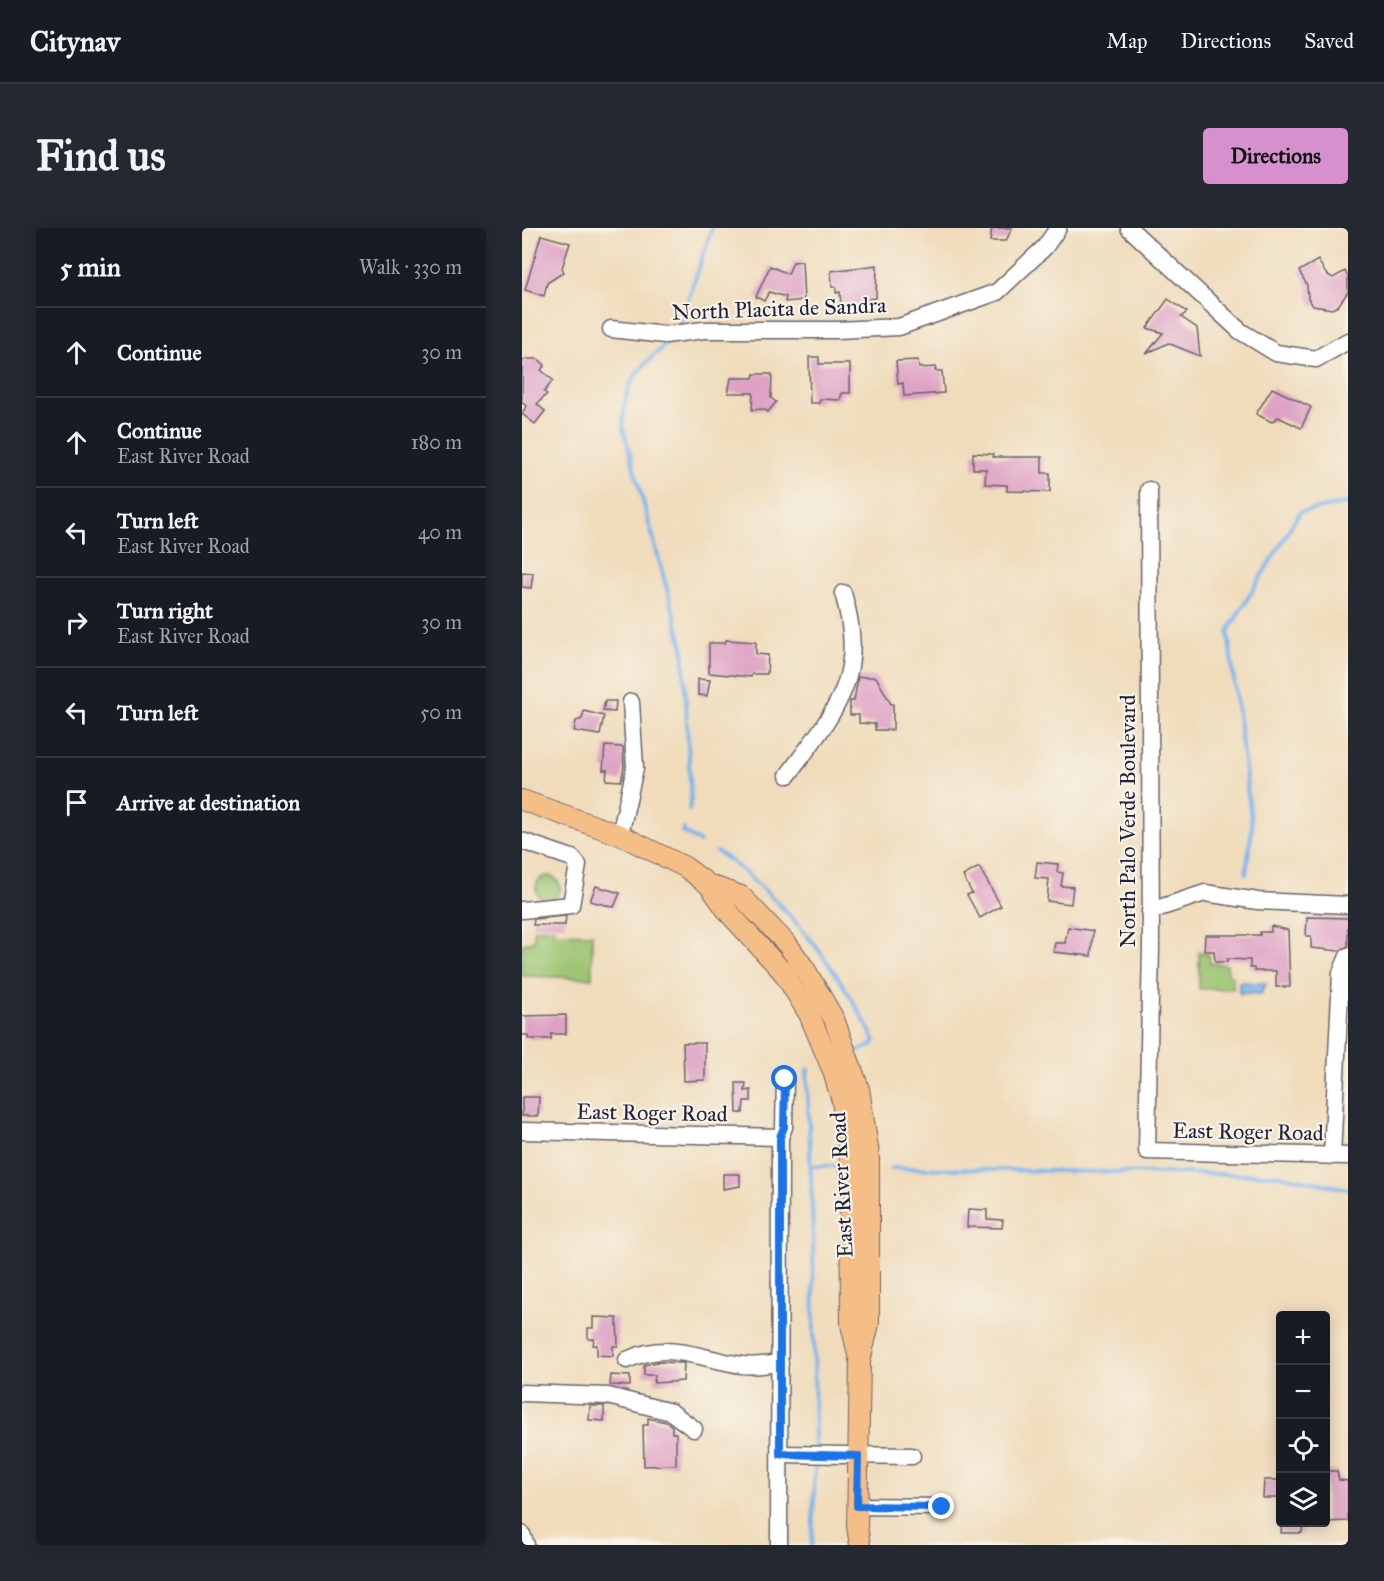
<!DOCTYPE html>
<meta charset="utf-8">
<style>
body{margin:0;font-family:"IM FELL Great Primer",serif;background:#242831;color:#f1f3f6}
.controls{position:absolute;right:18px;bottom:18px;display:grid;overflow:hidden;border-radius:6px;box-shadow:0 3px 15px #0003}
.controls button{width:54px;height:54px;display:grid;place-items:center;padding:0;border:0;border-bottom:2px solid #363941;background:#171b24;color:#f1f3f6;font:30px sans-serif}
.stop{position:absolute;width:18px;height:18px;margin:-14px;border:4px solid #1a73e8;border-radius:50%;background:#fff}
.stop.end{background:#1a73e8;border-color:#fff;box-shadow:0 2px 6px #0008}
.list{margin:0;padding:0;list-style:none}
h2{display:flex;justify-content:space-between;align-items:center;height:78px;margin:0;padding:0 24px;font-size:26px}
h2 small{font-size:20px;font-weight:400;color:#9ea1a6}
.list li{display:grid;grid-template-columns:39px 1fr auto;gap:18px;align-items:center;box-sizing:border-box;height:90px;padding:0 24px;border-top:2px solid #363941}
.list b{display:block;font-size:22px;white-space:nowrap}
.list p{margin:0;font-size:20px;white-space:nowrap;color:#9ea1a6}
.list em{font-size:20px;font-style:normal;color:#9ea1a6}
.icon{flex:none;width:33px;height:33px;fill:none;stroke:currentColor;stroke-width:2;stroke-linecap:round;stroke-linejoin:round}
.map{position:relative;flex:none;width:826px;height:1317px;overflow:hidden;border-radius:6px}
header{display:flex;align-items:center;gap:36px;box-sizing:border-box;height:84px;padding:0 30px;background:#171b24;border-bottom:2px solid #363941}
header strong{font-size:28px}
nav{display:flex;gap:33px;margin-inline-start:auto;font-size:21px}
.intro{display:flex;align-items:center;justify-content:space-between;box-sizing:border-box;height:144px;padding:0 36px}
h1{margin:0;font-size:42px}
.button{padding:15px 27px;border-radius:6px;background:#d690ce;color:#111;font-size:21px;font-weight:700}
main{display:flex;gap:36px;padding:0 36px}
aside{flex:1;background:#171b24;border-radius:6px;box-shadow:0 3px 15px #0003}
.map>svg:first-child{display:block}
.green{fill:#9bc471;stroke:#5e7356;stroke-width:1.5}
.water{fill:#7bb4eb;stroke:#4e6b93;stroke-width:1.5}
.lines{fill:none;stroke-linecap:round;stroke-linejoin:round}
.stream{stroke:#7bb4eb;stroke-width:4}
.building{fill:#dea1c4}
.minor-casing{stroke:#6a6368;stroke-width:19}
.major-casing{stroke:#6a6368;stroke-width:22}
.minor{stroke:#fff;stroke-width:16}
.major{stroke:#f6be87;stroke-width:20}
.route{stroke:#1a73e8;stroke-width:8}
.labels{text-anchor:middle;stroke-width:4.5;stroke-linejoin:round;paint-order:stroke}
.street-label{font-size:22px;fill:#22223b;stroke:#f7f3e8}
</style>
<header>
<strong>Citynav</strong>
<nav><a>Map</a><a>Directions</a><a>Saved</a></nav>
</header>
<div class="intro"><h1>Find us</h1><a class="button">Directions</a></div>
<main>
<aside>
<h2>5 min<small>Walk · 330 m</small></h2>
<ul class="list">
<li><svg class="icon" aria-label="ahead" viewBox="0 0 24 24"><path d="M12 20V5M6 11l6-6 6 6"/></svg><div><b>Continue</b></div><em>30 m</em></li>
<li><svg class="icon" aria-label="ahead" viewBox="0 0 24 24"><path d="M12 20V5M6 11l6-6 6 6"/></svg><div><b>Continue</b><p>East River Road</p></div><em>180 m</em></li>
<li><svg class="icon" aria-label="left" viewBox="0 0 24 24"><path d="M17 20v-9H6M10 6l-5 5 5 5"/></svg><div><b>Turn left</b><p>East River Road</p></div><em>40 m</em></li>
<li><svg class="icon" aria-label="right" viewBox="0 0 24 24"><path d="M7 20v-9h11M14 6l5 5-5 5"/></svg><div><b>Turn right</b><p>East River Road</p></div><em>30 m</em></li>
<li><svg class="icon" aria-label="left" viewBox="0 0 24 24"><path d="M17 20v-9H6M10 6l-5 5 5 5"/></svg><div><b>Turn left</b></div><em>50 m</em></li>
<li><svg class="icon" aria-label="arrive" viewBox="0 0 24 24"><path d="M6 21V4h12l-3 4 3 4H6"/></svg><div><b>Arrive at destination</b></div></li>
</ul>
</aside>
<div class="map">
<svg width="826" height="1317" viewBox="0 0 826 1317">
<rect width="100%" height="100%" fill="#f7f3e8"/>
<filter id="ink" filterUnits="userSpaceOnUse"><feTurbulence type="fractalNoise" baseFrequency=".0167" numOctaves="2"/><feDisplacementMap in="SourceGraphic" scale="12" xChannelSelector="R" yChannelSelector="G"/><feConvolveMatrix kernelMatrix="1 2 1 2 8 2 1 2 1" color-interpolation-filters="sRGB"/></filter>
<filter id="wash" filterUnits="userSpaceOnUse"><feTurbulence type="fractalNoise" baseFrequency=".008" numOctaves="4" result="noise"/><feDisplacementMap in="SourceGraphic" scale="24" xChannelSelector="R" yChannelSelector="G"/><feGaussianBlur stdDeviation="1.35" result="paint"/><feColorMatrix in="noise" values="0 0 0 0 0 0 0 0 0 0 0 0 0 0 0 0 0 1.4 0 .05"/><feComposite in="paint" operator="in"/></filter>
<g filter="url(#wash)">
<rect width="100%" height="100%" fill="#f0dcbb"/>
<g class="green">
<circle cx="26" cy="660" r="12"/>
<path d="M32 700V705L70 706V750L0 748V717L12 712V701Z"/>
<path d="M677 724 687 726 688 735 705 737 706 745 711 750V761H677Z"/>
</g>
<path class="water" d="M717 754 744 755 743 760H740V766L717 765Z"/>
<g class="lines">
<g class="stream">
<path d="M156 102 190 0"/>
<path d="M148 112C114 145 102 150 101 200L161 419 169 572 167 582"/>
<path d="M162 601 161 604 178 614"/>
<path d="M195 624C211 633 224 646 238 658 287 702 323 754 353 813L349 818 336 823"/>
<path d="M724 646 730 599 706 403 778 284 826 275"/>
<path d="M287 842H285L291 1005 293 1218"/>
<path d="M289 938H318"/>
<path d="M369 940 756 947 826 961"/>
<path d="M290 1317 293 1237"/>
</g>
</g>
<g id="blocks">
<g class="building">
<path d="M470 0H490L484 13H468Z"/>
<path d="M19 7 48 15 40 40 42 44 25 55 22 68 3 62Z"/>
<path d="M796 32 804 46 811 50 823 43 826 49V64L816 78 810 81 791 78 786 71 785 57 777 43Z"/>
<path d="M280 33 282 72 263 74 264 69 247 64 242 73 234 69 248 38 266 46 271 34Z"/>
<path d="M355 37 354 70 347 71 346 76 319 78 318 64 314 65V59H310L309 43Z"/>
<path d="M646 71 665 84 659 89 675 100 678 128 646 115 624 126 641 105 625 100Z"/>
<path d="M287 129H297V136H328V165H320L318 172 298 171 297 175H288Z"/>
<path d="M3 131H16L23 137 19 142 31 152 22 164 25 166 15 176 23 183 13 196 0 186 4 178 0 174V134Z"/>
<path d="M396 132 397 140 414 139 413 143H420L422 165 382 168 381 155 376 156 374 133Z"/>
<path d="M232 146H250L249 170 254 174 246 184 241 181 230 182 231 165H206L209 150H231Z"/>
<path d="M750 160 789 179 779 200 756 189 750 194 734 186Z"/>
<path d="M451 225 471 226V229H520V245H528V264L485 263V257L463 256 464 241H451Z"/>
<path d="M0 344 11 345 9 360 0 359Z"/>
<path d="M204 412 234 414V426L246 427 245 446H230L229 449 187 445V415H203Z"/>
<path d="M336 449H354L369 476H371V502H353V496L337 495V487H328V473H332Z"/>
<path d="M176 451 188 452 185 468 176 467Z"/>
<path d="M83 473H94L93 484 81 483Z"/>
<path d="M62 483 82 488 78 507 52 503 54 493 60 491Z"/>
<path d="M83 518 101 519 102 539 99 553 84 552 85 542H81Z"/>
<path d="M515 634 536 636 535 644 541 645 539 658 551 659 549 676 525 673 527 651 513 650Z"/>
<path d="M457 639 479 678 458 690 445 667 450 665 441 648Z"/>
<path d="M74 658 98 665 92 679 68 673Z"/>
<path d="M44 688 43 697H11L12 691Z"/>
<path d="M785 689 826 690V718L817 723 789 720V708H784Z"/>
<path d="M749 698 766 702 768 759H754V743H732V740H728V732L705 731V734H693L692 723H682L683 707H738V704H749Z"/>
<path d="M546 699 571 703 569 728 531 724 533 715H543Z"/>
<path d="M44 787V806H29V811H6V807H0V788Z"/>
<path d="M161 815H183V852L162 853Z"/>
<path d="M214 855H224L223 863 229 862V873H222L221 885H215Z"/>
<path d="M0 869H17L16 888H0Z"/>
<path d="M201 946H218V958L201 961Z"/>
<path d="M446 981 465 982V991L481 992 480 1000 445 999Z"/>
<path d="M71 1089 95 1090 96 1118H91V1128L75 1127V1117H71L72 1111H66V1100H71Z"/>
<path d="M135 1134 162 1135 161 1153 132 1155 133 1147H122V1137Z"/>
<path d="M89 1147 108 1148V1158L88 1157Z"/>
<path d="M68 1178H82V1193L67 1192Z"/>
<path d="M126 1190 144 1194 150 1198V1205H154V1237L122 1238 121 1197H126Z"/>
<path d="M804 1243H815L817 1252 826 1253V1293L804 1294Z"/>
<path d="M742 1252H759V1270H741Z"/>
<path d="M760 1294H781L780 1305H759Z"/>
</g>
</g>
</g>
<g filter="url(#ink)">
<use href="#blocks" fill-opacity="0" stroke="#6a6368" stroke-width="1.5"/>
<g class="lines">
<g class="minor-casing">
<g id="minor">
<path d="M607 0 718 103 754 125 794 131 826 113"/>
<path d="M89 101 143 107 182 102H315L377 99 475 64 523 19 536 0"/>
<path d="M627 262 629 716 625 923 826 928"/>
<path d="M266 547C314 482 346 449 321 365"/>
<path d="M98 607 113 540 109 474"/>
<path d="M0 613 50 630 56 637 49 677 0 682"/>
<path d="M628 683 683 665 736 673 826 677"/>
<path d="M0 903 258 909"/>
<path d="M810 928 819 745 826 728"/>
<path d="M105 1132C147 1112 178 1131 220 1137 232 1139 246 1136 258 1135"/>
<path d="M0 1165 86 1168 149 1184 172 1201"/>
<path d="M258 1226 390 1228"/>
<path d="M335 1278 419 1279"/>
<path d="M0 1306 4 1317"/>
<path d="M257 1317 258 909 262 899 263 851"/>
</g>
</g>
<g class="major-casing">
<g id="major">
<path d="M0 572 98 607 163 639 187 657 219 668 265 716 283 741 312 791 337 861 347 926V1096L338 1133 335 1298 338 1317"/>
<path d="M187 657 206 684 261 744 287 786 311 843 320 873 328 932 329 1096 337 1131"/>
</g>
</g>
<use href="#minor" class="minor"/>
<use href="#major" class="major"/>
</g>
</g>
<g class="lines" filter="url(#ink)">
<path class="route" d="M263 851 262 899 258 909V1226L336 1228 335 1278 420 1279"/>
</g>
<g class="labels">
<g class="street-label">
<text transform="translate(257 80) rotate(-2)" y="8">North Placita de Sandra</text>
<text transform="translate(605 593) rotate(-90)" y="8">North Palo Verde Boulevard</text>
<text transform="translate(130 884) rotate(1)" y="8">East Roger Road</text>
<text transform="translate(726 903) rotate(1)" y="8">East Roger Road</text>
<text transform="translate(319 957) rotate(-93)" y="8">East River Road</text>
</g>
</g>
</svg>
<div class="controls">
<button>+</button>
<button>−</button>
<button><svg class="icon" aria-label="locate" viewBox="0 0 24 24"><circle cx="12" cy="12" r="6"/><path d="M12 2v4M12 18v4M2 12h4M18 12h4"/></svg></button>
<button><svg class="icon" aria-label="layers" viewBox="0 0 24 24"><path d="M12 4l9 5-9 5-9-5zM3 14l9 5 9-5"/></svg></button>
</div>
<div class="stop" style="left:263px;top:851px"></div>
<div class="stop end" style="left:420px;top:1279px"></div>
</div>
</main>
